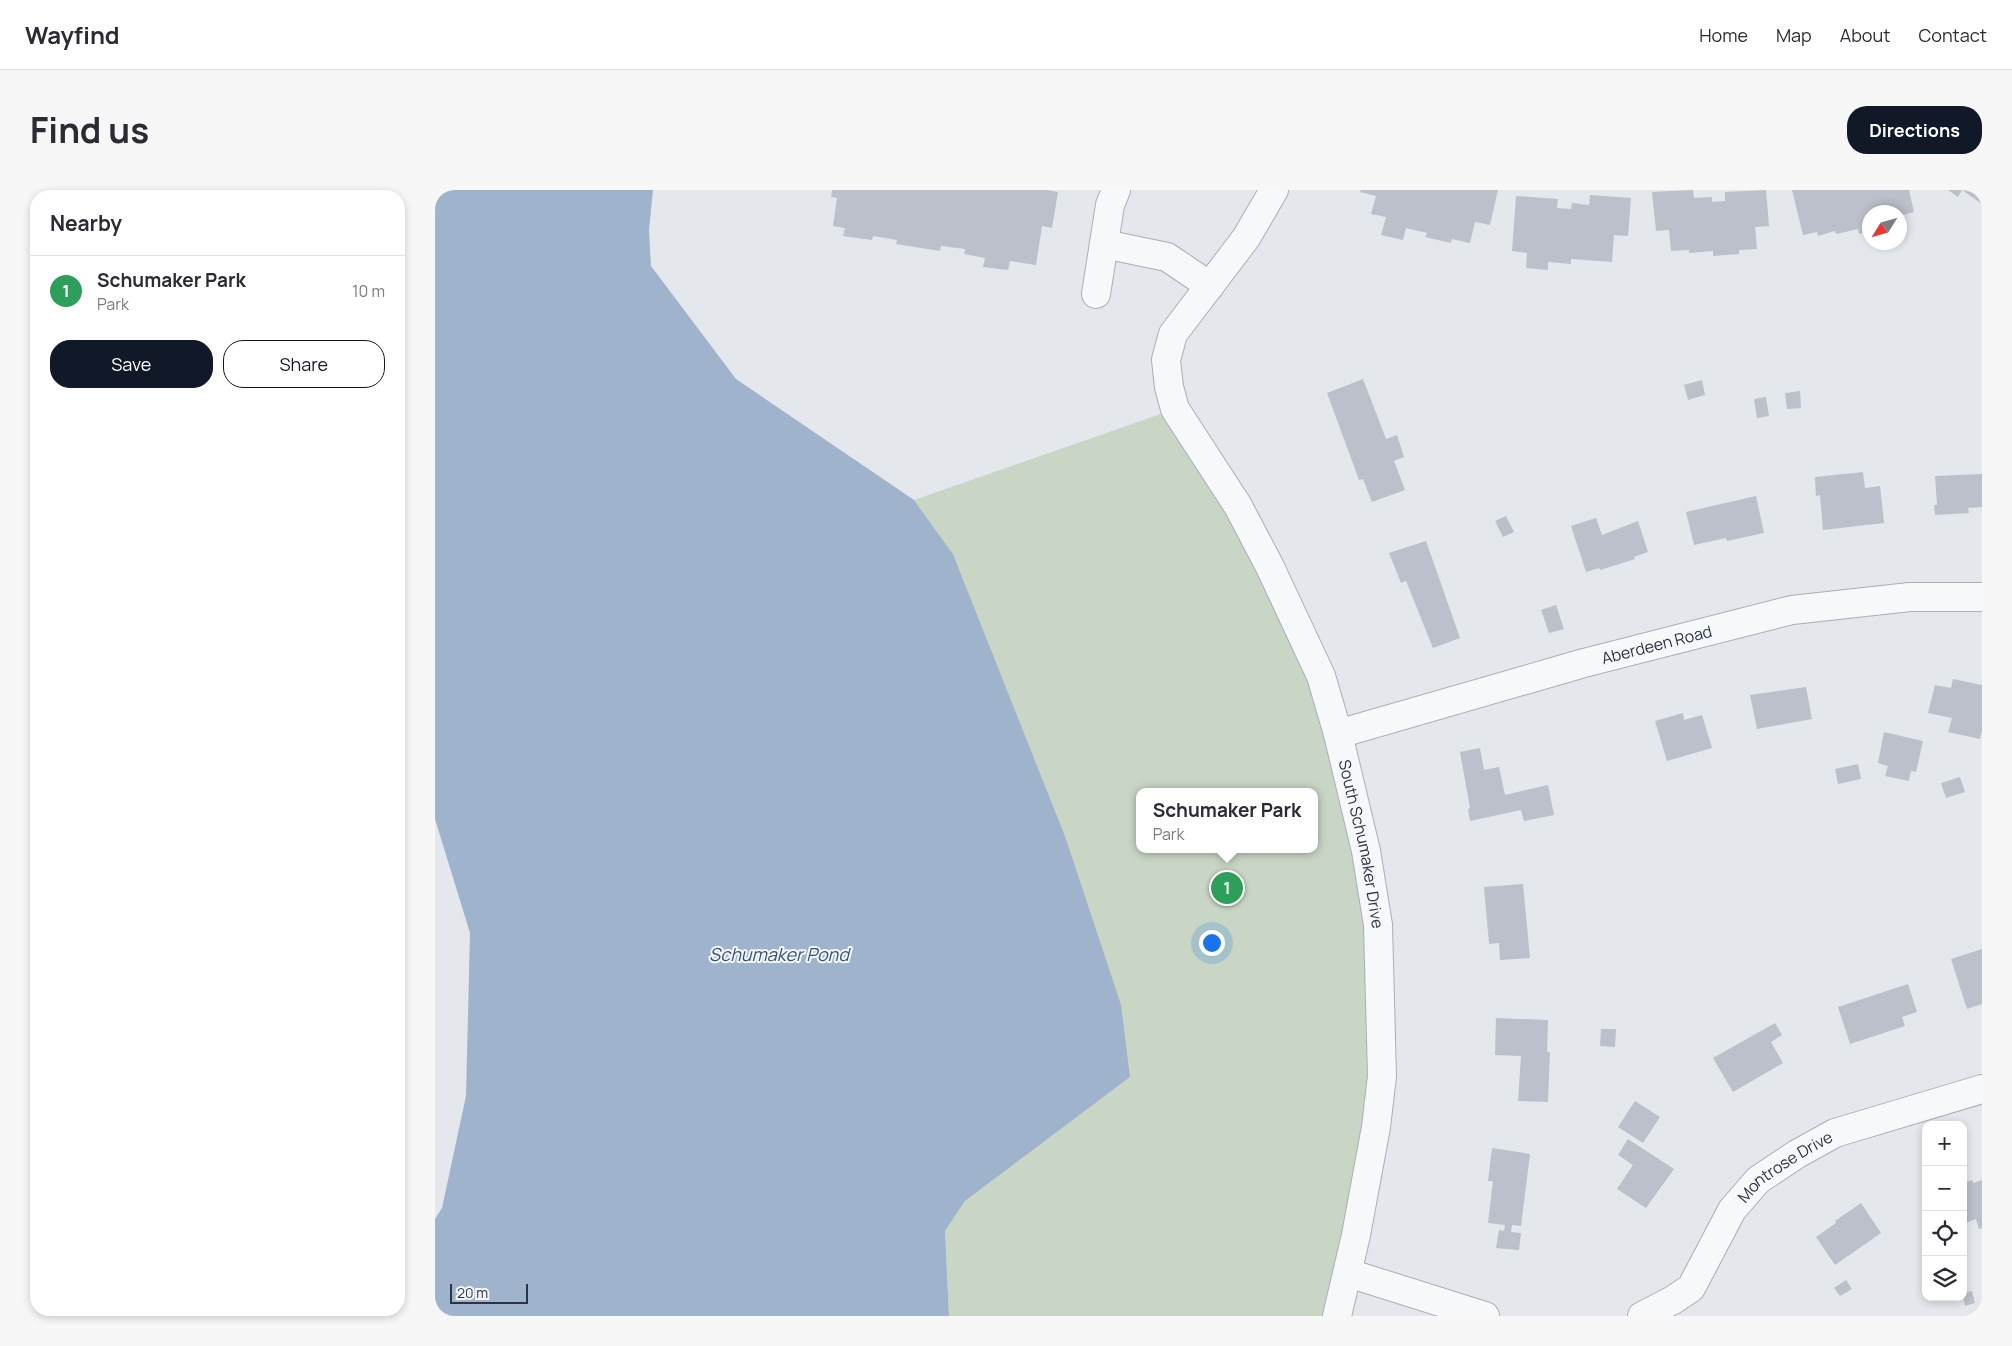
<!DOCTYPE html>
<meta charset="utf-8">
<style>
body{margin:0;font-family:Manrope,sans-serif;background:#f7f7f7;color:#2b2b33}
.controls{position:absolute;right:15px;bottom:15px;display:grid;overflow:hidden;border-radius:10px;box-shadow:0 2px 8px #0003}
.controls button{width:45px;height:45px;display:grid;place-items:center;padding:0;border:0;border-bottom:1px solid #e1e1e2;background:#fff;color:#2b2b33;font:25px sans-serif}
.compass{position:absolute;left:1427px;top:15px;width:45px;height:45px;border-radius:50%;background:#fff;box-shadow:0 2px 8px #0003;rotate:233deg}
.scale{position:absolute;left:15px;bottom:12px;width:78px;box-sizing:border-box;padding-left:5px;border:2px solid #2b3445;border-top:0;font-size:14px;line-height:18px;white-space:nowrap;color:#2b3445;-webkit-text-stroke:4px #f4f6f9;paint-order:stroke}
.you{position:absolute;left:776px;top:752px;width:18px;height:18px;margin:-12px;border:4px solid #fff;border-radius:50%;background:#1a73e8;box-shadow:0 0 0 8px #1a73e833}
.badge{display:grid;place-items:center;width:32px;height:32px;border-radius:50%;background:#111827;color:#fff;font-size:16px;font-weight:700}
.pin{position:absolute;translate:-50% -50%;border:2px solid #fff;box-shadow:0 1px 5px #0006}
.popup{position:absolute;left:701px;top:598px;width:182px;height:65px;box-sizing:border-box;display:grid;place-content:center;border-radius:10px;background:#fff;filter:drop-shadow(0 1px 4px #0005);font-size:16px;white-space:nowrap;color:#7c7c81}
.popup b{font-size:19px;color:#2b2b33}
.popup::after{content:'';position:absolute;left:50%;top:100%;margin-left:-10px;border:10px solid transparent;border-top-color:#fff}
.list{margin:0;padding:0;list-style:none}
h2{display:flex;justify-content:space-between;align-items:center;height:65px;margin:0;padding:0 20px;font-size:21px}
h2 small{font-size:16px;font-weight:400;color:#7c7c81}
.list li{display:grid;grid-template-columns:32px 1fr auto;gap:15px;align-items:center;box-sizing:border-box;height:70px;padding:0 20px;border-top:1px solid #e1e1e2}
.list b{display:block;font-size:19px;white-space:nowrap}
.list p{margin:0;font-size:16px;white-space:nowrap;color:#7c7c81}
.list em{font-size:16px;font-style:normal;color:#7c7c81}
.actions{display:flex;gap:10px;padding:15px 20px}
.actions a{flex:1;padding:11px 0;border:1px solid #111827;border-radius:20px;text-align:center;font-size:18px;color:#111827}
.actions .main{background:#111827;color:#fff}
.icon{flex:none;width:28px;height:28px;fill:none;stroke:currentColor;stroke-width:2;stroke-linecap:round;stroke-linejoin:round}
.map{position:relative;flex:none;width:1547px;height:1126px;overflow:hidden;border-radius:20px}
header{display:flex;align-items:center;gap:30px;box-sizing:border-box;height:70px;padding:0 25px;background:#fff;border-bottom:1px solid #e1e1e2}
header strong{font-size:24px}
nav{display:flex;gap:28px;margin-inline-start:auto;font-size:18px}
.intro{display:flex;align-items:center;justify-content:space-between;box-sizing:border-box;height:120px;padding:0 30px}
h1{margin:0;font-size:35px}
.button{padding:12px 22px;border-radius:20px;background:#111827;color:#fff;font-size:18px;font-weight:700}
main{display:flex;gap:30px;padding:0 30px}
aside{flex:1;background:#fff;border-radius:20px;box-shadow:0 2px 8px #0003}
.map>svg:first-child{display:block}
.green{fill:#c9d6c5;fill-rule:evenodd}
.water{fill:#9fb4cc}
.building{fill:#bbc0ca}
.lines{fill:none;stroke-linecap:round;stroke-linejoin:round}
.minor-casing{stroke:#a9aeb7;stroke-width:30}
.minor{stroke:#f7f8fa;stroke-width:28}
.labels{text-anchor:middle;stroke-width:4;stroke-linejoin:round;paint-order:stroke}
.street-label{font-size:16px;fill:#2b3445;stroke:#f4f6f9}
.water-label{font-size:18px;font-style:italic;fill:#34527a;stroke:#f4f6f9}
</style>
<header>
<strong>Wayfind</strong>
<nav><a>Home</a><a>Map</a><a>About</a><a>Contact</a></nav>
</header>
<div class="intro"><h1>Find us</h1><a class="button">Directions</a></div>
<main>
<aside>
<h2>Nearby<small></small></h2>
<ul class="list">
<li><span class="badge" style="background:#2e9e5b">1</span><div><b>Schumaker Park</b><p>Park</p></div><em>10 m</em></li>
</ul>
<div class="actions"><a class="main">Save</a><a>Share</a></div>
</aside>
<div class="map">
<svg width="1547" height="1126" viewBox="0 0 1547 1126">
<rect width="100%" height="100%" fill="#e4e7ec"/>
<path class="green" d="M740 219 835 377 931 661 947 886 902 1126H514L510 1041 530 1011 695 887 630 646 518 364 479 310ZM704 602H880V659H704Z"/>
<path class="water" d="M0 0H218L214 40 216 76 301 189 479 310 518 364 630 646 686 815 695 887 530 1011 510 1041 514 1126H0V1029L7 1018 31 906 35 743 0 629Z"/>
<g class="building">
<path d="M397 0H612L623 2 617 38 607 36 601 75 575 71 573 80 548 77 550 68 529 64 530 59 506 56 505 61 461 54 462 50 438 46 437 50 408 46 410 38 398 36 402 8 396 7Z"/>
<path d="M926 0H1063L1055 35 1040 32 1035 53 1017 49 1016 53 990 47 992 43 971 38 968 50 946 45 951 27 936 24 941 6 925 2Z"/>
<path d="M1258 0 1259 8 1277 7V12L1290 11V2L1331 0 1334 36 1320 37 1322 59 1304 60V64L1278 66V61L1254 63V60L1236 61 1234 40 1221 41 1217 2Z"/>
<path d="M1357 0H1474L1479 22 1467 25 1471 46 1464 47V22H1434V41L1424 44 1423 39 1401 44 1400 41 1383 46 1382 42 1368 45Z"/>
<path d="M1513 0H1547V14L1527 0 1523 7Z"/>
<path d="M1155 5 1196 8 1193 46 1179 45 1177 72 1136 69V74L1113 72V80L1091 78 1092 63 1077 61 1081 6 1123 9 1122 18 1136 19 1137 13 1154 15Z"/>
<path d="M928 189 951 249 962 245 969 267 959 271 970 300 937 312 928 289 924 290 892 203Z"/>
<path d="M1267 190 1270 205 1253 210 1249 195Z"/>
<path d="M1365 201 1366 218 1352 219 1350 203Z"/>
<path d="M1331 207 1334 226 1322 228 1319 209Z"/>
<path d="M1428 282 1430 298 1445 296 1449 333 1388 340 1385 305 1381 306 1380 287Z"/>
<path d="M1547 284V317L1533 318 1534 323 1500 325 1499 315H1502L1500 286Z"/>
<path d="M1321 306 1329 343 1292 351 1291 348 1259 355 1251 322Z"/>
<path d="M1071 326 1079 342 1068 347 1060 331Z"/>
<path d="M1161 328 1167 345 1203 331 1213 362 1199 367 1200 369 1165 380 1164 378 1151 382 1136 336Z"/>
<path d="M991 351 1025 448 998 458 971 391 966 393 954 363Z"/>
<path d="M1121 415 1129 439 1114 443 1106 420Z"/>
<path d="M1518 489 1547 495V541L1545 549 1513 542 1517 528 1493 523 1500 495 1516 498Z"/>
<path d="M1371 497 1377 529 1322 539 1315 505Z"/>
<path d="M1248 523 1249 530 1267 525 1277 558 1232 571 1220 531Z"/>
<path d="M1449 542 1488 551 1481 582 1476 581 1474 591 1450 586 1453 576 1443 573Z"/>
<path d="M1045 558 1049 580 1064 577 1070 605 1113 595 1119 625 1089 631 1086 620 1035 631 1033 619 1035 618 1025 562Z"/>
<path d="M1423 574 1426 589 1403 594 1400 579Z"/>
<path d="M1525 587 1530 602 1511 608 1506 593Z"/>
<path d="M1088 694 1095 768 1065 770 1064 753 1054 754 1049 697Z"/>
<path d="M1547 759V814L1532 819 1516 769Z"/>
<path d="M1473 794 1482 822 1467 827 1470 836 1415 854 1403 817Z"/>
<path d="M1061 828 1113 830 1112 862H1115L1113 912 1083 911 1086 866 1060 865Z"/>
<path d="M1340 833 1347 845 1336 852 1348 873 1298 902 1278 868Z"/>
<path d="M1166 839H1181L1180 857 1165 856Z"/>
<path d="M1200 911 1225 927 1208 953 1183 937Z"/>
<path d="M1193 949 1239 979 1211 1018 1182 999 1198 975 1183 965Z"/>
<path d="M1057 958 1095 964 1086 1036 1077 1035 1076 1042 1086 1043 1084 1060 1061 1058 1064 1040 1069 1041 1070 1035 1053 1033 1058 991H1053Z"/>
<path d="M1537 990 1538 993 1547 990V1038L1544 1039 1541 1029 1528 1034V993Z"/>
<path d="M1426 1013 1446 1043 1400 1075 1381 1047 1401 1033 1400 1031Z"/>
<path d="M1411 1090 1417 1099 1405 1106 1399 1098Z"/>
<path d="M1537 1101 1540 1113 1530 1116 1528 1103Z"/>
</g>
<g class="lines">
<g class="minor-casing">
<g id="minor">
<path id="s1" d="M839 0 811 48 738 144 731 170 734 197 740 219 803 316 835 377 886 486 903 544 931 661 943 735 947 886 941 937 921 1045 902 1126"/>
<path d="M669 54 732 67 775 96"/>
<path d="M661 104 675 15 681 0"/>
<path id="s2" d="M903 544 1149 473 1357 420 1475 407H1547"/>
<path d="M913 1083 1050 1126"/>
<path id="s3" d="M1207 1126 1238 1110 1256 1098 1297 1020 1323 990 1362 964 1400 943 1547 899"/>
</g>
</g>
<use href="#minor" class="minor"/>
</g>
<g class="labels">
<g class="street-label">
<text dy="6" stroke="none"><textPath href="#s2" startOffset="331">Aberdeen Road</textPath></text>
<text dy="6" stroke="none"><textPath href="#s1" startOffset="731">South Schumaker Drive</textPath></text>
<text dy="6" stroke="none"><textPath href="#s3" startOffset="214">Montrose Drive</textPath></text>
</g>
<g class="water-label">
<text x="344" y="771">Schumaker Pond</text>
</g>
</g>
</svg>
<div class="controls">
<button>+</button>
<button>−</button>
<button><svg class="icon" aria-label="locate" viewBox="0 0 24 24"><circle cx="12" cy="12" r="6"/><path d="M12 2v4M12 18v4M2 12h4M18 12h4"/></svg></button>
<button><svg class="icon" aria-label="layers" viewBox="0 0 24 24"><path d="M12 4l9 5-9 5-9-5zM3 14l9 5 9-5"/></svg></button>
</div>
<svg class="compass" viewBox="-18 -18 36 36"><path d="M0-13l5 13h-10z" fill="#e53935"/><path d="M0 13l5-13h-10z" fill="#7c7c81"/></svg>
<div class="scale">20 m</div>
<div class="you"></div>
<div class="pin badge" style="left:792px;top:698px;background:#2e9e5b">1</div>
<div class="popup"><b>Schumaker Park</b>Park</div>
</div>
</main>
